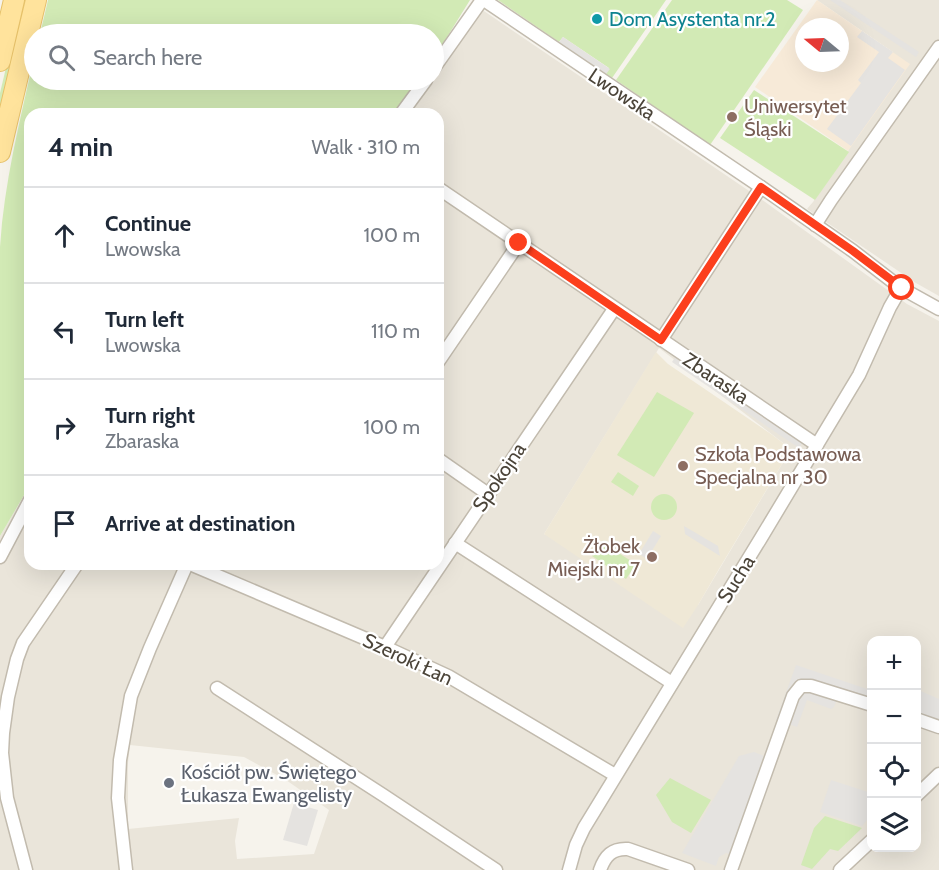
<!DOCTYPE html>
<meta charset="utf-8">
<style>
body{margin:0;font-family:Cabin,sans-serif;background:#f6f6f7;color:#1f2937}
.controls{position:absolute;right:18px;bottom:18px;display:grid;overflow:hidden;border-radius:12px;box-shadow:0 6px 24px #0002}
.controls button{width:54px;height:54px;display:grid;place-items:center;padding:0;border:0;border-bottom:2px solid #e0e1e3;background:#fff;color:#1f2937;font:30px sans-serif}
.compass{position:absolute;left:795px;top:18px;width:54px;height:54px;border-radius:50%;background:#fff;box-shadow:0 6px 24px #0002;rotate:289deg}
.stop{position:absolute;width:18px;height:18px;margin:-14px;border:4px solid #fc3f1d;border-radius:50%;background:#fff}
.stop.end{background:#fc3f1d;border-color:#fff;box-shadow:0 2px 6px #0008}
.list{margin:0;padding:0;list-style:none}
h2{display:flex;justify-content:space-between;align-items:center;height:78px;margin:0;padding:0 24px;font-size:26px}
h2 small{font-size:20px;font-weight:400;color:#747a83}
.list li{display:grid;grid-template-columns:39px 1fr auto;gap:18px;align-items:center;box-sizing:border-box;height:96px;padding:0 24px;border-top:2px solid #e0e1e3}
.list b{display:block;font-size:22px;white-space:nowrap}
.list p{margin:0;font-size:20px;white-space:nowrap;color:#747a83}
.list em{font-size:20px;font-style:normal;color:#747a83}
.icon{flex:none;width:33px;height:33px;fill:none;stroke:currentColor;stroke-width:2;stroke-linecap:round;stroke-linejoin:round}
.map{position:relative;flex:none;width:939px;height:870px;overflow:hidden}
.search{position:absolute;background:#fff;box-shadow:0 6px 24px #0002;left:24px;top:24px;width:420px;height:66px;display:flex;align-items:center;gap:15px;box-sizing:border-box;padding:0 21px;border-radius:33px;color:#747a83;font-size:22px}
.panel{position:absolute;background:#fff;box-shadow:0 6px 24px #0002;left:24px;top:108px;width:420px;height:462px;border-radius:18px}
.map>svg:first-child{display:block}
.residential{fill:#eae5da;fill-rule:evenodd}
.commercial{fill:#f7ead8;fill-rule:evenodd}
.education{fill:#efe8d6}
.green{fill:#d2eab5}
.parking{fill:#e5e3e0}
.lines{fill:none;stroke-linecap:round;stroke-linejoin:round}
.street-casing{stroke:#c2bbae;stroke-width:15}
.primary-casing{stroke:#e6c16a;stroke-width:22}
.street{stroke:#fff;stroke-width:12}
.primary{stroke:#ffe39c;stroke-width:20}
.route{stroke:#fc3f1d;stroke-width:8}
.culture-dot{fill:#0f9aa8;stroke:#fff;stroke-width:2}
.education-dot{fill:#8d6e63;stroke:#fff;stroke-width:2}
.worship-dot{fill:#6b7280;stroke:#fff;stroke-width:2}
.labels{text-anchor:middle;stroke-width:4.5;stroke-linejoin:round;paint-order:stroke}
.culture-label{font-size:20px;fill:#0d838f;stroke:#fff;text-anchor:start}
.street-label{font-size:20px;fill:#4b4439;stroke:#fff}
.education-label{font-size:20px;fill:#785e54;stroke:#fff;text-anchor:start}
.worship-label{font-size:20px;fill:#5b616d;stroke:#fff;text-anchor:start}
</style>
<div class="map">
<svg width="939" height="870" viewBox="0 0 939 870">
<rect width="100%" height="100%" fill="#f6f3ec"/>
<g class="residential">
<path d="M817 0H939V296L916 283 807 209 813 202 848 151 893 52Z"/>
<path d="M475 5 758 197 907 304 939 321V870H0V536L30 485V564H438V114H398L423 80H434V64ZM659 348 791 449 698 605 544 534ZM872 640H916V848H872ZM130 745 244 757 286 780 329 810 314 854 237 859 235 841 239 818 128 829V763Z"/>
</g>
<path class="commercial" d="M817 0 910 64 848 151 755 87ZM804 27H840V63H804Z"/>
<path class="education" d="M656 352 668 364 771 434 791 449 719 569 698 605 683 628 544 534Z"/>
<g class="green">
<path d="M22 0H29L0 121V93Z"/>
<path d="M48 0H470L434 58V34H40Z"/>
<path d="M498 0H666L612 78 606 74 609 68 563 37 559 42Z"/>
<path d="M672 0H787L803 10 710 145 616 80Z"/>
<path d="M34 58V80H419L397 114H30V485L0 536V247C4 183 20 120 34 58Z"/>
<path d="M754 90 849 152 815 200 720 138Z"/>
<path d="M657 392 694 413 654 477 617 455Z"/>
<path d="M618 472 639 486 633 496 611 482Z"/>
<circle cx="664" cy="507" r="13"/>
<path d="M601 542 636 564 626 579 592 556Z"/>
<path d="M670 778 711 800 691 833 672 822 656 795Z"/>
<path d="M825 816 862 828 838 851 830 849 812 869 801 865 814 828Z"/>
</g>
<g class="parking">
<path d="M830 0H840L919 52 916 57Z"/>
<path d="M862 31 893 52 888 58 905 70 851 146 827 129 861 83 858 80 879 52 857 37Z"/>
<path d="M563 37 610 69 606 74 559 42Z"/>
<path d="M676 356 803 442 799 448 672 362Z"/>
<path d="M684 526 718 546 720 556 685 534Z"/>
<path d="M653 531 661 536 647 559 639 554Z"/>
<path d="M796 665 867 689 871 679V701L840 691 834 707 831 709 807 700 797 727 776 720Z"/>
<path d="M916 689 939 699V723L917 715Z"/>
<path d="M754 752 764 756 729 854 726 853 719 857 716 866 682 853 739 756Z"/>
<path d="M831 780 871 793V815L862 826 820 812Z"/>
<path d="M294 803 318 810 307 846 283 840Z"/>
</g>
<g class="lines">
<g class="street-casing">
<g id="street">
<path d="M484 0 761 187 853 251 901 288 939 309"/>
<path d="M434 68 482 0"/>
<path d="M401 114 426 80"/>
<path d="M438 188 817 445"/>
<path d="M815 225 831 200 939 47"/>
<path d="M661 340 761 187"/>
<path d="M438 362 519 243"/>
<path d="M438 459 488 494"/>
<path d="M455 543 672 683"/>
<path d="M0 557 30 500"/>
<path d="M190 564 385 647 448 676 615 775"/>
<path d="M385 647 614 309"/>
<path d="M217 688 383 795 496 870"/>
<path d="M916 719 939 727"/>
<path d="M916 796 939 774"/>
<path d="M26 870 7 798 2 753 3 733 8 697 17 659 23 643 77 564"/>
<path d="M126 870 118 798 120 760 131 696 150 648 187 564"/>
<path d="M569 870 576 845 584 828 761 538 859 375 890 307 901 288"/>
<path d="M600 870C605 856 612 848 628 849L688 870"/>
<path d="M731 870 793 696 801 686H811L872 705"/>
<path d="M840 870 872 840"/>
</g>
</g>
<g class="primary-casing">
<g id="primary">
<path d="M0 61 14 0"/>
<path d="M0 152 36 0"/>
</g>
</g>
<use href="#street" class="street"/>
<use href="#primary" class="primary"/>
</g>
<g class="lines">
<path class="route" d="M519 243 661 340 761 187 853 251 902 288"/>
</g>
<circle class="culture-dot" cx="597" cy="19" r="6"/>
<g class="education-dot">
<circle cx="732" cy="117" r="6"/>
<circle cx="683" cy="466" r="6"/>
<circle cx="652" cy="557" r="6"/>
</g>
<circle class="worship-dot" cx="169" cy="783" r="6"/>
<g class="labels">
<g class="culture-label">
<text x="609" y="26">Dom Asystenta nr.2</text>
</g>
<g class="street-label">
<text transform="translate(622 94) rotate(34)" y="7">Lwowska</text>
<text transform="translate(716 378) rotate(34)" y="7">Zbaraska</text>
<text transform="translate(499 477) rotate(-56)" y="7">Spokojna</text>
<text transform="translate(736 579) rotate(-58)" y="7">Sucha</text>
<text transform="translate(408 659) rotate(25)" y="7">Szeroki Łan</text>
</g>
<g class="education-label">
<text x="744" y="113">Uniwersytet<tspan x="744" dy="23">Śląski</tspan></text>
<text x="695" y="461">Szkoła Podstawowa<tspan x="695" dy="23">Specjalna nr 30</tspan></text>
<text x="640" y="553" text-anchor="end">Żłobek<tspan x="640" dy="23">Miejski nr 7</tspan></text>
</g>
<g class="worship-label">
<text x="181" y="779">Kościół pw. Świętego<tspan x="181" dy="23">Łukasza Ewangelisty</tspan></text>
</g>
</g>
</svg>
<div class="controls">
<button>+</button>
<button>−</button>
<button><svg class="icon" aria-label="locate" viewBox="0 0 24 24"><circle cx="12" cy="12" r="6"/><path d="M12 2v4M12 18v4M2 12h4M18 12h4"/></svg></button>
<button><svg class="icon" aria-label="layers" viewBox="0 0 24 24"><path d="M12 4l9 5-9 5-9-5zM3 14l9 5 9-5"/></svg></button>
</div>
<svg class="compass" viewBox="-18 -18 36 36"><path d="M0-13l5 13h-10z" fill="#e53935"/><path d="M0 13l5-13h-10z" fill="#747a83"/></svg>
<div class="stop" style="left:902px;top:288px"></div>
<div class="stop end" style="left:519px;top:243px"></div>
<div class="search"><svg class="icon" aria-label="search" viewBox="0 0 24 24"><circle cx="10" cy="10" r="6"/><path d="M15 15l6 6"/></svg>Search here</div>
<section class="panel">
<h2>4 min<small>Walk · 310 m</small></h2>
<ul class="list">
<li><svg class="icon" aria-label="ahead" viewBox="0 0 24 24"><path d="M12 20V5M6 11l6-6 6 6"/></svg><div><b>Continue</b><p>Lwowska</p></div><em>100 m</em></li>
<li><svg class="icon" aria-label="left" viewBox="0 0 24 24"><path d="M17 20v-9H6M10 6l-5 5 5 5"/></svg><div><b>Turn left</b><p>Lwowska</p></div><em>110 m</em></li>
<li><svg class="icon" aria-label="right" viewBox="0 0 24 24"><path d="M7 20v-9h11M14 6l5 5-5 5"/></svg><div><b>Turn right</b><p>Zbaraska</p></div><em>100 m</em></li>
<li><svg class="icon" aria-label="arrive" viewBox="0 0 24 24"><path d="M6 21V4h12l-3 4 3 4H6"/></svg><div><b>Arrive at destination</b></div></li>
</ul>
</section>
</div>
